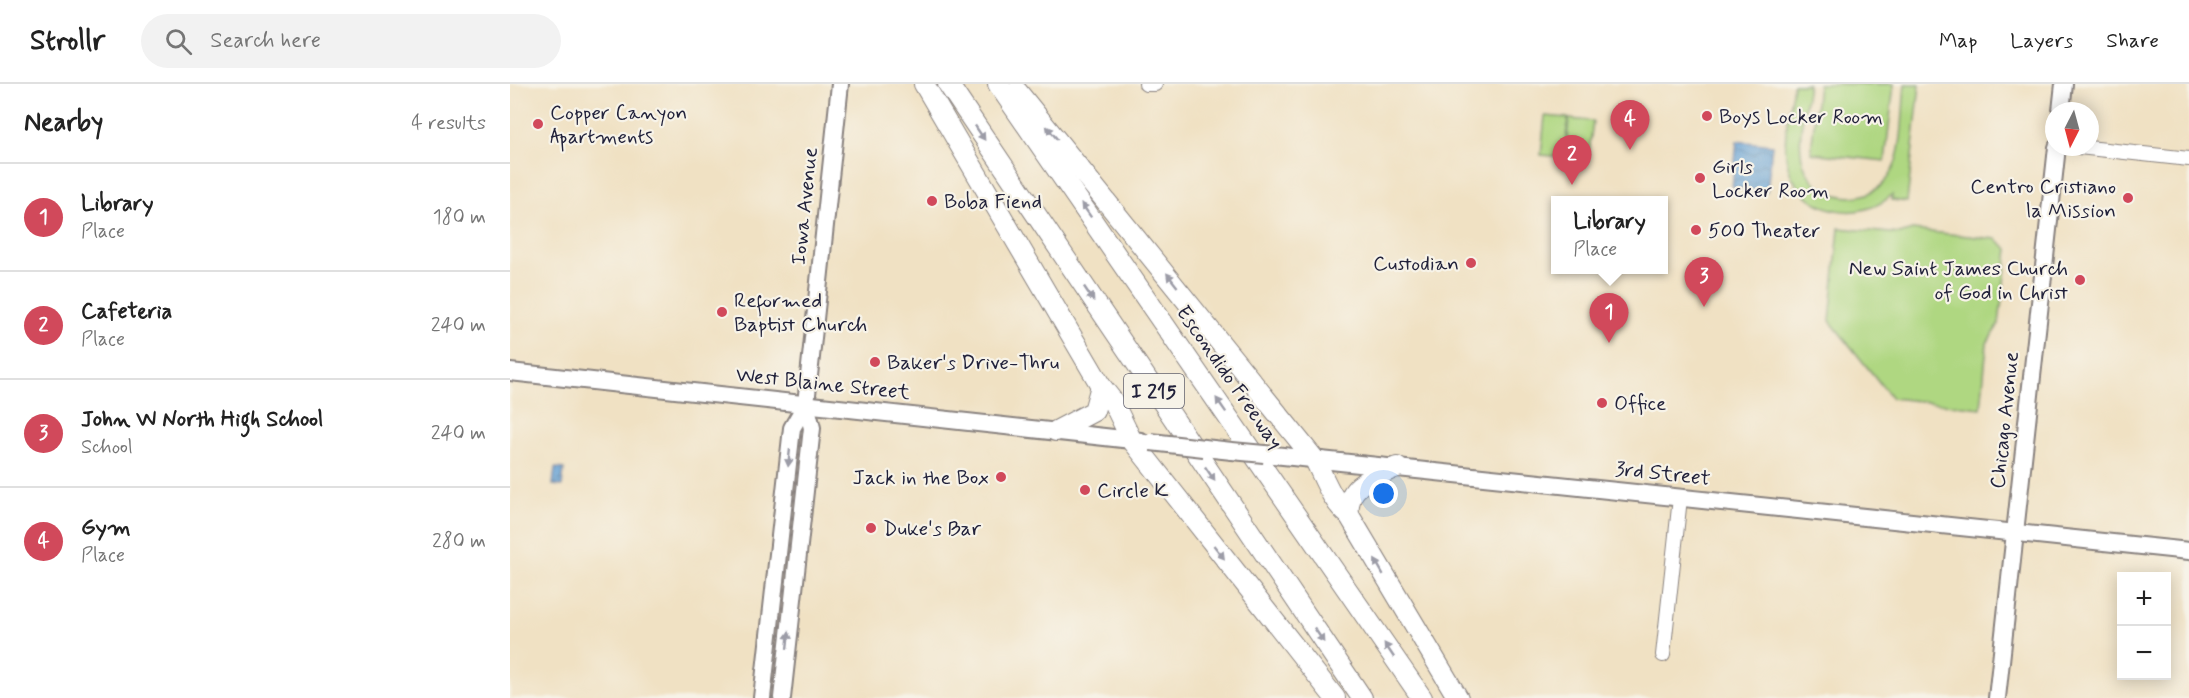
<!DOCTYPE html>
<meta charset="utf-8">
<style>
body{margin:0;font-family:Mynerve,sans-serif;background:#f2f2f2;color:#222}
.controls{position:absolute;right:18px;bottom:18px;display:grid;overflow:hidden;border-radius:0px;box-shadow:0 3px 15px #0003}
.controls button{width:54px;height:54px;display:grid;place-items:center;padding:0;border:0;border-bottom:2px solid #e0e0e0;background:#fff;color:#222;font:30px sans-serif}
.compass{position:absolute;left:1535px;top:18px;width:54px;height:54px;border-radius:50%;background:#fff;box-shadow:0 3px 15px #0003;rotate:186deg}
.you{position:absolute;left:874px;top:410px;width:21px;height:21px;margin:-15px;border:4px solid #fff;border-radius:50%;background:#1a73e8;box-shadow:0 0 0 9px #1a73e833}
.badge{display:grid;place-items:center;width:39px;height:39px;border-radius:50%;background:#d1495b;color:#fff;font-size:20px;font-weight:700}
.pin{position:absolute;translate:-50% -50px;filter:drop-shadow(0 2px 3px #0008)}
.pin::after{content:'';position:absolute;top:32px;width:21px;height:18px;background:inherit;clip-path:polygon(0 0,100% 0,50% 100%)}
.popup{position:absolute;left:1041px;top:112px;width:117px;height:78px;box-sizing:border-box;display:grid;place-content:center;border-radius:0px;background:#fff;filter:drop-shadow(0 2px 4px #0005);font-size:20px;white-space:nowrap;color:#767676}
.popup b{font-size:22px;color:#222}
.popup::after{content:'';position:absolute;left:50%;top:100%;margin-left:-12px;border:12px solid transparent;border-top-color:#fff}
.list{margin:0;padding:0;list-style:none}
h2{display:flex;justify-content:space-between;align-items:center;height:78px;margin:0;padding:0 24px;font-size:26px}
h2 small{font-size:20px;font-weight:400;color:#767676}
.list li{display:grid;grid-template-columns:39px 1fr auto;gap:18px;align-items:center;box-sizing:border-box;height:108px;padding:0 24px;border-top:2px solid #e0e0e0}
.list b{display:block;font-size:22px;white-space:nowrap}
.list p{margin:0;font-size:20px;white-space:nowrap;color:#767676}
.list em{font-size:20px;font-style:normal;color:#767676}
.icon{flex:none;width:33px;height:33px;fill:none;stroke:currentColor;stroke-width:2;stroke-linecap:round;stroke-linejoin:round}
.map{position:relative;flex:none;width:1679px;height:614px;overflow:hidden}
header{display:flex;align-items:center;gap:36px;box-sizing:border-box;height:84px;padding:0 30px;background:#fff;border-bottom:2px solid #e0e0e0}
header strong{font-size:28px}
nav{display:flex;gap:33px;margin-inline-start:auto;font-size:21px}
.search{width:420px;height:54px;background:#f2f2f2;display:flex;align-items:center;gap:15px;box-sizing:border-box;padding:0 21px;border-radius:33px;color:#767676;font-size:22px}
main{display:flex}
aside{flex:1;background:#fff}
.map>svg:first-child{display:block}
.pitch{fill:#afd781;stroke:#687c5e;stroke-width:1.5}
.water{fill:url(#water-waves);stroke:#426087;stroke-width:1.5}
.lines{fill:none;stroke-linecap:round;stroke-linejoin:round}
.minor-casing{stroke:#89827f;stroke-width:16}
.major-casing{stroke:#89827f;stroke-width:20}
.highway-casing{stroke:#89827f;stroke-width:22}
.minor{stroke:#fff;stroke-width:14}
.major{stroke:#fff;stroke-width:16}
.highway{stroke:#fff;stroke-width:20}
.major-bridge-casing{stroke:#89827f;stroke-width:20;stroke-linecap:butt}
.major-bridge{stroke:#fff;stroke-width:16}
.oneway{fill:#9c9ca7}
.poi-dot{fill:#d1495b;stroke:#f7f3e8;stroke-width:2}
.labels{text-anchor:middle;stroke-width:4.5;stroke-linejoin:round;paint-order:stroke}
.shield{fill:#f7f3e8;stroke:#62616f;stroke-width:1.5}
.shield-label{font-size:20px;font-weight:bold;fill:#22223b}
.poi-label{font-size:21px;fill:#22223b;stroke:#f7f3e8;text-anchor:start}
.street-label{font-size:21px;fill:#22223b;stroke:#f7f3e8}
</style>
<header>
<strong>Strollr</strong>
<div class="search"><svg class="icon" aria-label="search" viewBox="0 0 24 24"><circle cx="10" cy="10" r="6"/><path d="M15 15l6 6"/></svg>Search here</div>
<nav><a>Map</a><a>Layers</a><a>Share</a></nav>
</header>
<main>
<aside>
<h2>Nearby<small>4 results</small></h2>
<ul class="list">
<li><span class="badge">1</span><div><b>Library</b><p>Place</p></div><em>180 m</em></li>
<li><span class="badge">2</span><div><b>Cafeteria</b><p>Place</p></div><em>240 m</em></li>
<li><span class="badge">3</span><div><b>John W North High School</b><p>School</p></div><em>240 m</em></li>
<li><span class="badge">4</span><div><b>Gym</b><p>Place</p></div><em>280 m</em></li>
</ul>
</aside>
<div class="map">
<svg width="1679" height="614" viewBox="0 0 1679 614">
<defs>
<pattern id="water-waves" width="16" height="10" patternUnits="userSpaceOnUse" patternTransform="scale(1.5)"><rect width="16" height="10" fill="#629fd3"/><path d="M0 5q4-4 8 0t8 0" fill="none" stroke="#5081ac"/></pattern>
</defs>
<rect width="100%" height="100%" fill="#f7f3e8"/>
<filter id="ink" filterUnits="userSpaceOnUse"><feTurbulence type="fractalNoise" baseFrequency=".0167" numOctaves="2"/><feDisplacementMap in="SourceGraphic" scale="12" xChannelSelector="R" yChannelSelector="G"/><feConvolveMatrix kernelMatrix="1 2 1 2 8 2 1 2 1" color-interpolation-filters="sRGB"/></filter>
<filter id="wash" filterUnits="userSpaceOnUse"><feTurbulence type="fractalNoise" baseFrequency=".008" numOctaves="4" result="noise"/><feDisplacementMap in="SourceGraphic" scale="24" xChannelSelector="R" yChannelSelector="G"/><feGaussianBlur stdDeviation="1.35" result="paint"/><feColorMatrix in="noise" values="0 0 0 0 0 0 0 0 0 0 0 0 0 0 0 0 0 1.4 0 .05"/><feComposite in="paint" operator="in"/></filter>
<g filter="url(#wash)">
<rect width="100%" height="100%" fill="#f0e1c3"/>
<g class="pitch">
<path d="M1283 0H1298C1295 24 1286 55 1293 78 1305 119 1363 126 1382 87 1394 63 1392 27 1395 0H1410L1397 118 1382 116V111C1346 143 1287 126 1277 78 1272 54 1280 24 1283 0Z"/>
<path d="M1308 0H1384L1375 77 1301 69Z"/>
<path d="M1035 32 1058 34 1054 73 1031 71Z"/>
<path d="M1059 35 1083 37 1078 76 1055 74Z"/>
<path d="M1329 144 1390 150 1402 146 1486 155 1498 165 1489 240 1477 259 1471 324 1382 314 1320 237Z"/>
</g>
<g class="water">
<path d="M1227 57 1262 61 1257 107 1222 103Z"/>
<path d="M45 384 54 385 52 402 43 401Z"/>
</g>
</g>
<g filter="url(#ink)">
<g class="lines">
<g class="minor-casing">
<g id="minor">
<path d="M636 0H645"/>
<path d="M1569 63 1679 75"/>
<path d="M1153 571 1170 414"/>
</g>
</g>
<g class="major-casing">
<g id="major">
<path d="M1551 27 1554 0"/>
<path d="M0 288 631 357"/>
<path d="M694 364 722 367"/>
<path d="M754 370 1679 467"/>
<path d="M252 614 282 344 296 320"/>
<path d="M272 614 302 344 296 320 330 0"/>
<path d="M1487 614 1547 63"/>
</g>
</g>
<g class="highway-casing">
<g id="highway">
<path d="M414 0 591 302 602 316 621 355 825 614"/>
<path d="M438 0 852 614"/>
<path d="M488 0 912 614"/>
<path d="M507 7 805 376C814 394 822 418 839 431"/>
<path d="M546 347 584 327 591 302"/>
<path d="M887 383C864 393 835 400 839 431L948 614"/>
</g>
</g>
<use href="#minor" class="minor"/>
<use href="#major" class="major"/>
<use href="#highway" class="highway"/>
<g class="major-bridge-casing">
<g id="major-bridge">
<path d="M641 358 694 364"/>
<path d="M722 367 754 370"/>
</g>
</g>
<use href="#major-bridge" class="major-bridge"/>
</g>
<defs><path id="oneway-solid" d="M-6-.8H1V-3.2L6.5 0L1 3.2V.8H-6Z" transform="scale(1.5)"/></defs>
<g class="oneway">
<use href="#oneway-solid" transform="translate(470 49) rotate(56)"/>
<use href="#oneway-solid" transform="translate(542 49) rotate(-130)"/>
<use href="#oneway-solid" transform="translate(576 126) rotate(-125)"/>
<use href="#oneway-solid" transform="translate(662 196) rotate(-128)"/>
<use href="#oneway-solid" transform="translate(579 210) rotate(56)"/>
<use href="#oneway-solid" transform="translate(711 321) rotate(-125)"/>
<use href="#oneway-solid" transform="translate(279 374) rotate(96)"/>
<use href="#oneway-solid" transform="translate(700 390) rotate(56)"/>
<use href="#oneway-solid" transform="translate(709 468) rotate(52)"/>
<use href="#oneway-solid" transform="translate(869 483) rotate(-120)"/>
<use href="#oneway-solid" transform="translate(809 551) rotate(56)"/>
<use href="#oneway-solid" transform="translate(278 556) rotate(-84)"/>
<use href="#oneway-solid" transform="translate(879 566) rotate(-124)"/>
</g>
</g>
<g class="poi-dot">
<circle cx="1197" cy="32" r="6"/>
<circle cx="28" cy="40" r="6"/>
<circle cx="1190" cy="94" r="6"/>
<circle cx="1618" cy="114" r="6"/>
<circle cx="422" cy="117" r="6"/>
<circle cx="1186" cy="146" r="6"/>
<circle cx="961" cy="179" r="6"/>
<circle cx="1570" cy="196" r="6"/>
<circle cx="212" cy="228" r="6"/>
<circle cx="365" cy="278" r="6"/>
<circle cx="1092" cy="319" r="6"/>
<circle cx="491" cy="393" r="6"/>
<circle cx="575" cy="406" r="6"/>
<circle cx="361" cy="444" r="6"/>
</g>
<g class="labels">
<rect class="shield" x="614" y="290" width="60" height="34" rx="4.5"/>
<g class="shield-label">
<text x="644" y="314">I 215</text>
</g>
<g class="poi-label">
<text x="40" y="35">Copper Canyon<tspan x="40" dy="24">Apartments</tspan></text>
<text x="1209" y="39">Boys Locker Room</text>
<text x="1202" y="89">Girls<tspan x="1202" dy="24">Locker Room</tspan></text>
<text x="1606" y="109" text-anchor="end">Centro Cristiano<tspan x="1606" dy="24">la Mission</tspan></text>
<text x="434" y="124">Boba Fiend</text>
<text x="1198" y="153">500 Theater</text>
<text x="949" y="186" text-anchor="end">Custodian</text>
<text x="1558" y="191" text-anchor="end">New Saint James Church<tspan x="1558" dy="24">of God in Christ</tspan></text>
<text x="224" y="223">Reformed<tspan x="224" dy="24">Baptist Church</tspan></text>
<text x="377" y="285">Baker's Drive-Thru</text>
<text x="1104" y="326">Office</text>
<text x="479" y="400" text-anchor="end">Jack in the Box</text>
<text x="587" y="413">Circle K</text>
<text x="373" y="451">Duke's Bar</text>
</g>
<g class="street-label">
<text transform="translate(294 122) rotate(-84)" y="7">Iowa Avenue</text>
<text transform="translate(720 293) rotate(55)" y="7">Escondido Freeway</text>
<text transform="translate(313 299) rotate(6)" y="7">West Blaine Street</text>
<text transform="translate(1494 336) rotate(-84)" y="7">Chicago Avenue</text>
<text transform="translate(1153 389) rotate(6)" y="7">3rd Street</text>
</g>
</g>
</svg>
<div class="controls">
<button>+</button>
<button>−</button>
</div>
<svg class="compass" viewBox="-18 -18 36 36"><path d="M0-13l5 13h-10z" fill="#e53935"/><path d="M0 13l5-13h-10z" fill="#767676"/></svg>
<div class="you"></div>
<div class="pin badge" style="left:1099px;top:259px">1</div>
<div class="popup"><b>Library</b>Place</div>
<div class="pin badge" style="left:1062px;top:101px">2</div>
<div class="pin badge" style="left:1194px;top:223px">3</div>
<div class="pin badge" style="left:1120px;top:66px">4</div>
</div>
</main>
